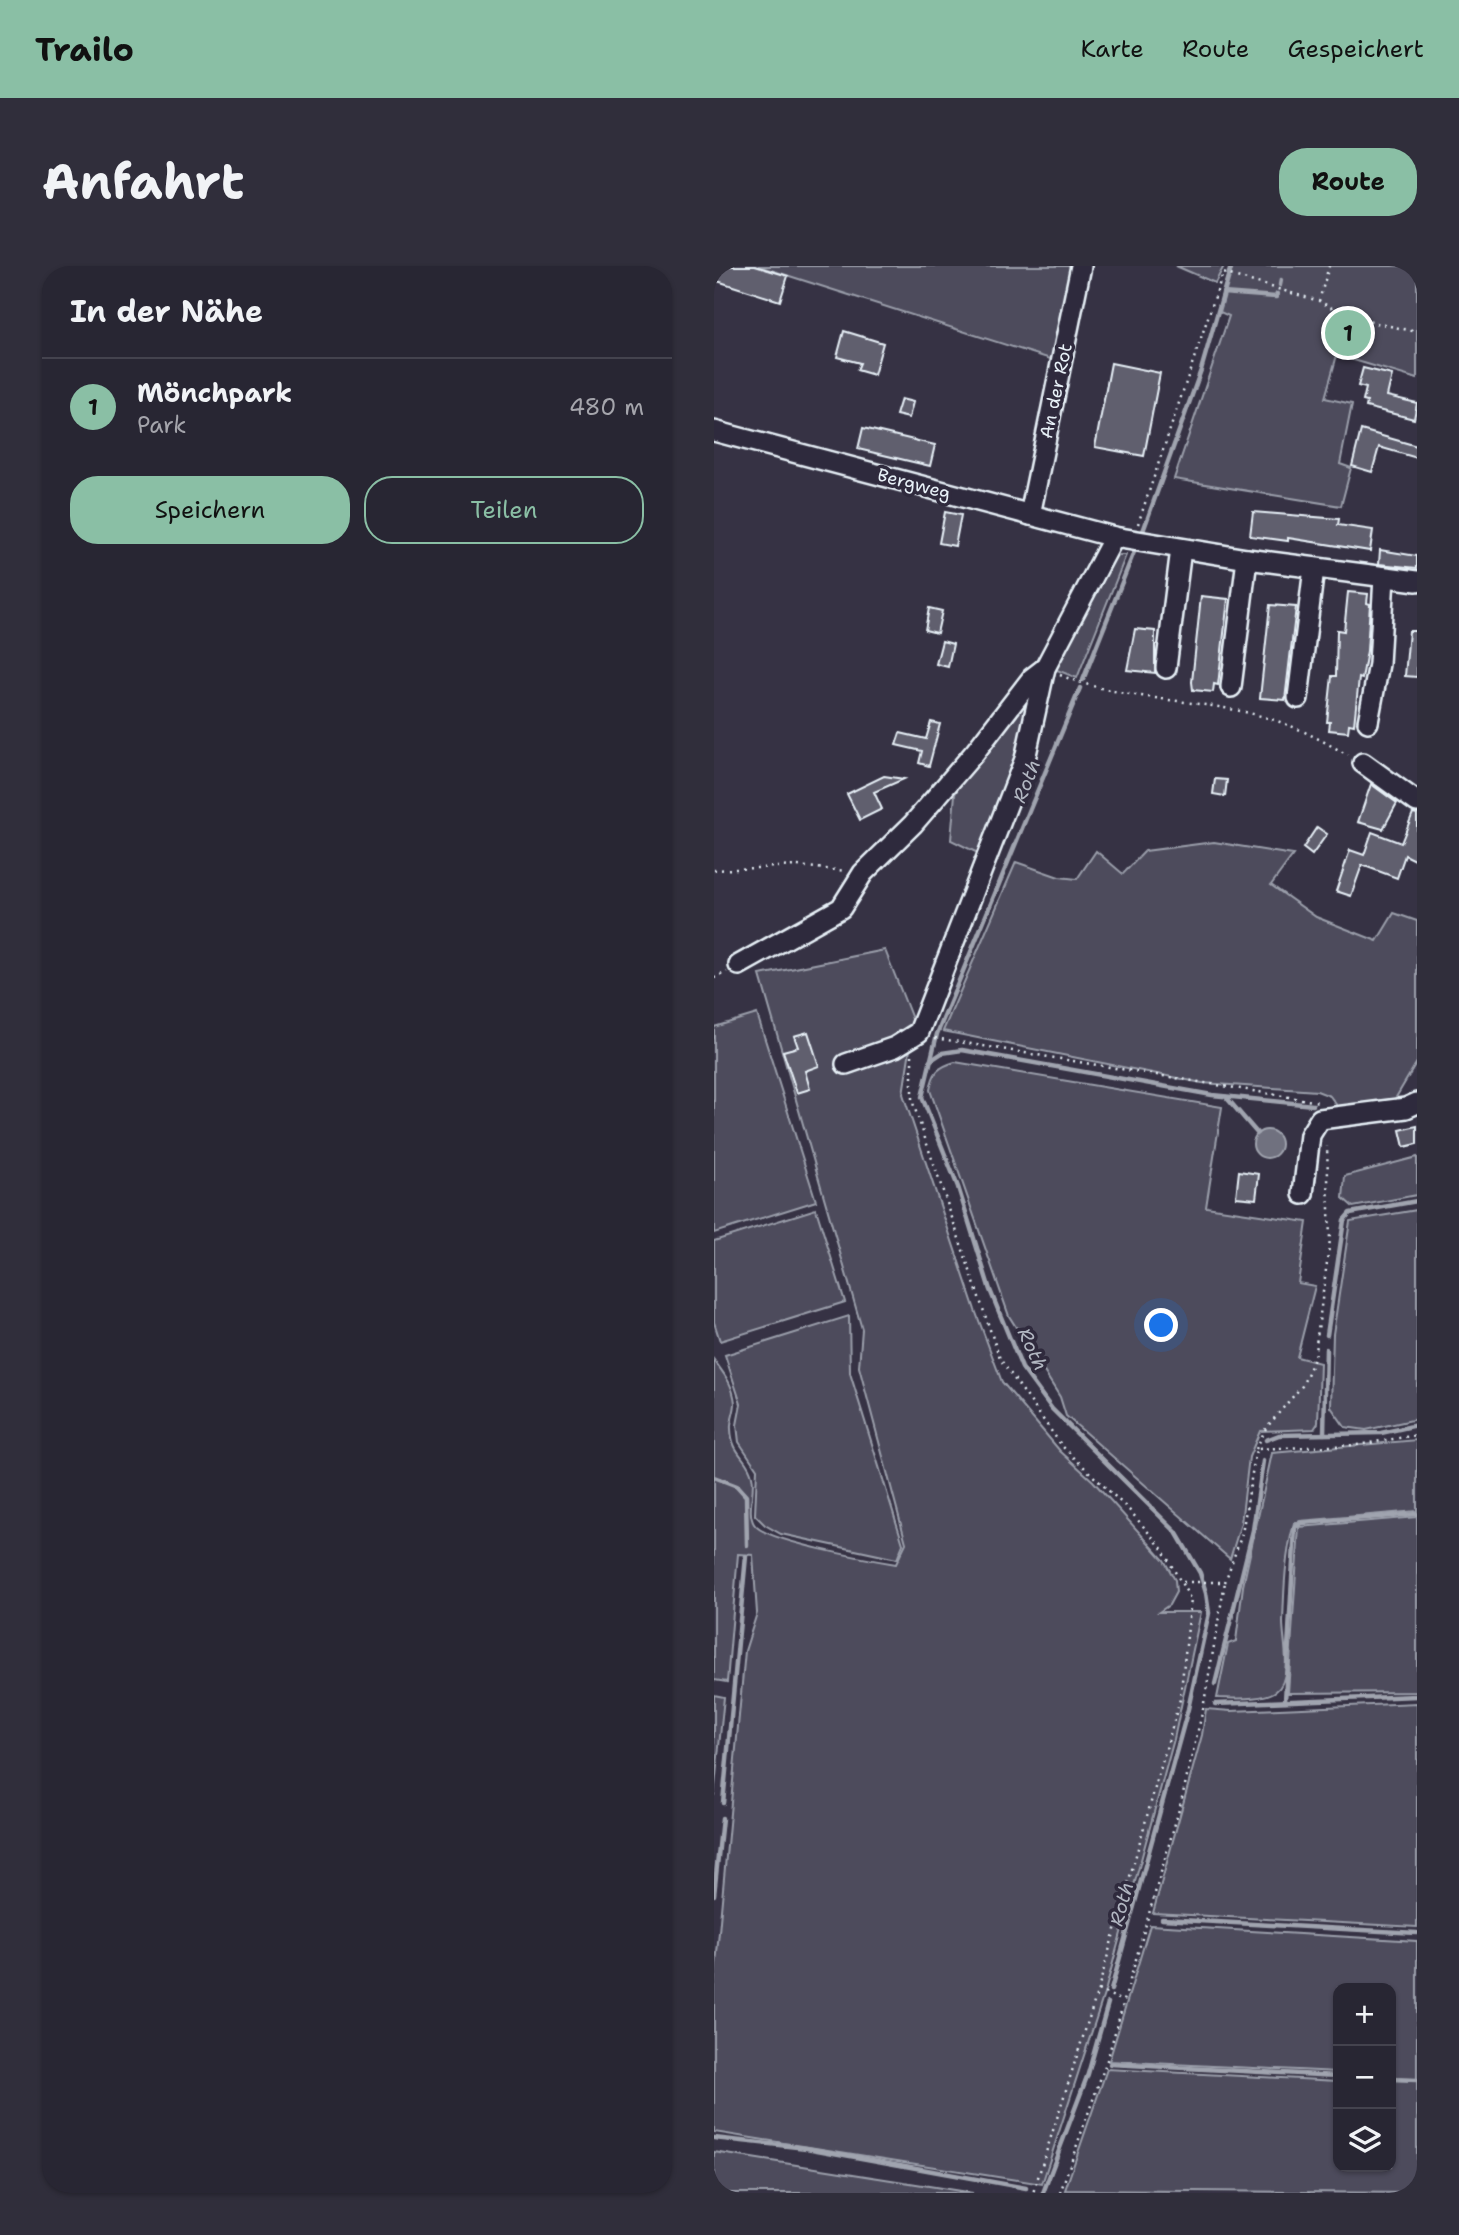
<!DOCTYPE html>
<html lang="de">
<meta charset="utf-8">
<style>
body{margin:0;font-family:"Shantell Sans",sans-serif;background:#302e3b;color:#f1f3f6}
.controls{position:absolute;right:21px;bottom:21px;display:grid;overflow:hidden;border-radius:14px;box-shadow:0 2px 5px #0004}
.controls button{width:63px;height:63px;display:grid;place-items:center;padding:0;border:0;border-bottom:2px solid #44434e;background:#282633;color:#f1f3f6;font:35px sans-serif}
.you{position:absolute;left:448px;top:1060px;width:24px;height:24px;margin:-18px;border:5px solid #fff;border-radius:50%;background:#1a73e8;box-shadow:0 0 0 10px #1a73e833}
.badge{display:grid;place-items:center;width:46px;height:46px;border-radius:50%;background:#8abfa5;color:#111;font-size:23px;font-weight:700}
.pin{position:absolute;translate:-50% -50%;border:4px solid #fff;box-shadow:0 2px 7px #0006}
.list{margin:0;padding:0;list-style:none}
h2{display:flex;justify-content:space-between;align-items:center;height:91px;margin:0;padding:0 28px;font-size:30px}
h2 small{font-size:23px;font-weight:400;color:#a5a5ac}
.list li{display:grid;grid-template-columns:46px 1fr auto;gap:21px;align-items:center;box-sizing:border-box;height:98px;padding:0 28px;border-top:2px solid #44434e}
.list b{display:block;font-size:26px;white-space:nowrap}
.list p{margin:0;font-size:23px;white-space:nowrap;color:#a5a5ac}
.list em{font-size:23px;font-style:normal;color:#a5a5ac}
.actions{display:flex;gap:14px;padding:21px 28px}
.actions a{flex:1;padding:16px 0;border:2px solid #8abfa5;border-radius:28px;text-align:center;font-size:24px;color:#8abfa5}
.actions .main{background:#8abfa5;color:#111}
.icon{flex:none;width:38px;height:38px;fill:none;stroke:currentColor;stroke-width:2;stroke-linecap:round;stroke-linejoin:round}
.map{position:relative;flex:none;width:703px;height:1927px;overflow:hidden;border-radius:28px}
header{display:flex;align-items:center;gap:42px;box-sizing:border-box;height:98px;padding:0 35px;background:#8abfa5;color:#111}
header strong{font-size:33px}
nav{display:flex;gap:38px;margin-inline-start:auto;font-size:24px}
.intro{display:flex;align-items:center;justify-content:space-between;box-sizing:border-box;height:168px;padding:0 42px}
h1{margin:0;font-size:49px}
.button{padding:18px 32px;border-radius:28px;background:#8abfa5;color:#111;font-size:24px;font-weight:700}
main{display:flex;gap:42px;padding:0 42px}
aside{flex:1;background:#282633;border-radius:28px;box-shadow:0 2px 5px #0004}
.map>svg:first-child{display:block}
.green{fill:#4d4b5c;stroke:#9a9eaa;stroke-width:2}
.water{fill:#70717f;stroke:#a0a4af;stroke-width:2}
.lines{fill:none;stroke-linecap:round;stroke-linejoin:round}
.stream{stroke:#a0a4af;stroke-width:4.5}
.building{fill:#605e6e;stroke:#e8f1f8;stroke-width:2}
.minor-casing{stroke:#e8f1f8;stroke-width:24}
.path{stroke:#e8f1f8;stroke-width:2.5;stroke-dasharray:2 5;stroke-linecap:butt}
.minor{stroke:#2f2a3d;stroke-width:19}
.labels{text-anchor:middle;stroke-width:7;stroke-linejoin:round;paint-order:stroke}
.street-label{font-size:18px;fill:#e8f1f8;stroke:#2f2a3d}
.water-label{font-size:19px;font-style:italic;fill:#b2b7c2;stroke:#2f2a3d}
</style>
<header>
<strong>Trailo</strong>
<nav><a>Karte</a><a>Route</a><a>Gespeichert</a></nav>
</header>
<div class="intro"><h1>Anfahrt</h1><a class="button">Route</a></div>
<main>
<aside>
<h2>In der Nähe<small></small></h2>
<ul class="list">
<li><span class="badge">1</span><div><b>Mönchpark</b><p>Park</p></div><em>480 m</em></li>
</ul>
<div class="actions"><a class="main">Speichern</a><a>Teilen</a></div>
</aside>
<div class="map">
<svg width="703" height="1927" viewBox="0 0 703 1927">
<rect width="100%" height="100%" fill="#363244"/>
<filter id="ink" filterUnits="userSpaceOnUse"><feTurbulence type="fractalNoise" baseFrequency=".0143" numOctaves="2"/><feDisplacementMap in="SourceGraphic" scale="14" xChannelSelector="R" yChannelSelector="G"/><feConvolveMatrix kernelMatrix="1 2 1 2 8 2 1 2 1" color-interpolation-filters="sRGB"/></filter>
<g filter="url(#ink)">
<g class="green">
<path d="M44 0H362L346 96Z"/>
<path d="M462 0H510L501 17Z"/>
<path d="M519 0H703V113L623 89 611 132 638 138 626 198 637 202 627 240 460 213 515 50 506 46Z"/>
<path d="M406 289H412L363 412 338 402 399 291Z"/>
<path d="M324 416 321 442 270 590 237 574 241 528 246 519Z"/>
<path d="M500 576 579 589 557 619 602 651 663 675 680 647 703 655V796L678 838 626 844 616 830 603 825 488 817 229 765 302 596 345 611 363 613 382 585 409 608 431 585Z"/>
<path d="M171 684 200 758 189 828 261 1044 288 1116 346 1185 379 1215 450 1294 461 1314 462 1326 455 1339 445 1346H487L460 1473 392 1722 328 1918 0 1866V1720L31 1385 43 1347 39 1289 24 1288 13 1416 0 1414V1094C10 1108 19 1118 21 1137 21 1146 16 1154 17 1163 18 1189 33 1190 38 1210 42 1225 32 1244 40 1258 49 1275 158 1294 182 1298L192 1277 145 1101 148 1063 46 709Z"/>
<path d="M43 748 102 935 0 967V761Z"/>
<path d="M241 796 508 841 492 941 593 956 584 1017 601 1020 583 1091 606 1097 604 1157 600 1163 546 1165 535 1191 527 1257 516 1293 352 1150 346 1131 295 1050 216 824C219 806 224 801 241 796Z"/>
<path d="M703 891V929L639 941 629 932 631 910Z"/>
<path d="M102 943 131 1036 6 1075 0 1056V975Z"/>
<path d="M703 944V1153L652 1164 631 1161 617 1141 619 1068 636 955Z"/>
<path d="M135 1050 136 1107 189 1278 183 1293 67 1268 51 1259 41 1249 43 1203 25 1176 23 1159 27 1138 11 1089Z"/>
<path d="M703 1174V1245L586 1255 580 1258C571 1288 570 1325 569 1356 569 1374 579 1412 562 1425 548 1435 519 1432 503 1432L514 1378 522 1375 529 1320 558 1187Z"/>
<path d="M703 1251V1426L574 1427 585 1261Z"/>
<path d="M0 1429 10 1431 0 1530Z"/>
<path d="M703 1437V1661L439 1647 488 1469 492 1443 517 1445Z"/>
<path d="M436 1659 703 1675V1927L351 1924 393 1803 624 1815V1901H677V1722H624V1806L395 1795Z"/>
<path d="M0 1886 259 1927H0Z"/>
</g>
<circle class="water" cx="553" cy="878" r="14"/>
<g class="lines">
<g class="stream">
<path d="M566 19 567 14"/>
<path d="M509 27 562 31 563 28"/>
<path d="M428 268 487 104 517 0"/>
<path d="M369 414 420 286"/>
<path d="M366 422 223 768 208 831 244 921 276 1024 308 1102 338 1143 462 1266 486 1307 492 1327 495 1347 474 1443 397 1724"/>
<path d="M216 795 228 787 248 784 498 829 599 839"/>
<path d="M512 831 543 867"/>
<path d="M613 1069 630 954 636 947 703 935"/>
<path d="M610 1168 612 1083"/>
<path d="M552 1174 565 1169 667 1167 703 1159"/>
<path d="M0 1211 23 1220 32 1230 33 1279"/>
<path d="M501 1418 539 1264 549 1195"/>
<path d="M571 1435 581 1261 588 1257 703 1248"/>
<path d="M501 1438 703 1430"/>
<path d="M9 1537 32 1290"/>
<path d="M0 1629 8 1552"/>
<path d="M448 1653 703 1667"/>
<path d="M396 1798 624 1810"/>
<path d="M677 1813 703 1814"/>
<path d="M0 1872 92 1882 312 1922"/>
<path d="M329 1927 374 1808 394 1737"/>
</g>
</g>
<g class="building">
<path d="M0 0H41L74 10 66 35 0 14Z"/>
<path d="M130 65 169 77 160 109 143 104 146 97 123 91Z"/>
<path d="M397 97 446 107 430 190 381 181Z"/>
<path d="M649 102 678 109 673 130 703 137 700 153 652 141 653 136 649 135 652 122 644 120Z"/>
<path d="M187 133 199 136 195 152 182 149Z"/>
<path d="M149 162 221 179 216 200 144 183Z"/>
<path d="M647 164 703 180V192L665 181 658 206 638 200Z"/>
<path d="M231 246 247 249 241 280 225 277Z"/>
<path d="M539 246 625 253 624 259 659 264 656 285 574 272V275L536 270Z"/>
<path d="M666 284 703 290V302L665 298Z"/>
<path d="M634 326 654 328 653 337 656 338 653 385 648 413 645 412 640 459 635 458 634 466 615 464 616 456H613L618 410H622L623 364 630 365Z"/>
<path d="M487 330 514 333 504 419 500 418 499 426 479 424 478 416Z"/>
<path d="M556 339 582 341 571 434 546 432Z"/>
<path d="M215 342 228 345 223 367 211 364Z"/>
<path d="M421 363 441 365V407L413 404Z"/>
<path d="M695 365H703V411L691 410Z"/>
<path d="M228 375 239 378 234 401 222 398Z"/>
<path d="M217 456 226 458 215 500 205 497 208 485 182 479 186 467 212 473Z"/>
<path d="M170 510 190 513 160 526 168 543 146 554 133 528Z"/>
<path d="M501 513 513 514 511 530 499 528Z"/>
<path d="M657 518 683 537 669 563 644 556Z"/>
<path d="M699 547 703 548V595L691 589 683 612 648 599 637 630 622 625 636 584 650 589 658 566 687 577Z"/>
<path d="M603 561 613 568 598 589 589 582Z"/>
<path d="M94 766 105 800 91 805 96 823 83 827 69 785 84 781 80 770Z"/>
<path d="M703 860V878L690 881 686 864Z"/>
<path d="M525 905 545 908 542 933 522 931Z"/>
</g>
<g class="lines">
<g class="minor-casing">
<g id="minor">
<path d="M0 165 400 271"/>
<path d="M316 249 367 0"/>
<path d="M452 402 467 283"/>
<path d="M517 421 533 293"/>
<path d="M584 432 600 302"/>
<path d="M654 456 665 398 670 311"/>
<path d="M649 497 703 536"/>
<path d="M25 699 127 642 149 607 199 558 261 486 318 412 331 402"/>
<path d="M132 798 181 781 205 766 311 493 331 402 400 271 533 293 703 315"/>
<path d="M589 928 596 869 606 853 692 842 703 837"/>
</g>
</g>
<g class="path">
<path d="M605 35 615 0"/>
<path d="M424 258 509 7 605 35 635 51 703 66"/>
<path d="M346 409C416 438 495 431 566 456 590 464 612 477 634 489"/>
<path d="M0 604 83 600 132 605"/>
<path d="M0 712 13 706"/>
<path d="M221 772 605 836"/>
<path d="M198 789V834L286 1093 348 1180 417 1246 447 1281 477 1334 466 1433 384 1724 319 1927"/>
<path d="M542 1183 552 1162 588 1120 600 1093 616 974 613 880"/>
<path d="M469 1316H511L528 1268 542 1183 643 1179 703 1169"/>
<path d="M384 1724 407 1734"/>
<path d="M346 1927 393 1794 466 1540 489 1443 511 1316"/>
</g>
<use href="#minor" class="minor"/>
</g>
</g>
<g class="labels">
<g class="street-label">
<text transform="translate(342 125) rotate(-78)" y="6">An der Rot</text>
<text transform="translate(200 218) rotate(15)" y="6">Bergweg</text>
</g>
<g class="water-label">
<text transform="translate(312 515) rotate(-68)" y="7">Roth</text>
<text transform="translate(319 1083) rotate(65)" y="7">Roth</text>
<text transform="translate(407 1638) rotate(-75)" y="7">Roth</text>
</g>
</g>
</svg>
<div class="controls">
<button>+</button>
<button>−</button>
<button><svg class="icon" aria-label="layers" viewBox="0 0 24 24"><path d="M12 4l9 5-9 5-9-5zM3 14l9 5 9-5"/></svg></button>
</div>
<div class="you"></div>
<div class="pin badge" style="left:634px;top:67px">1</div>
</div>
</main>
